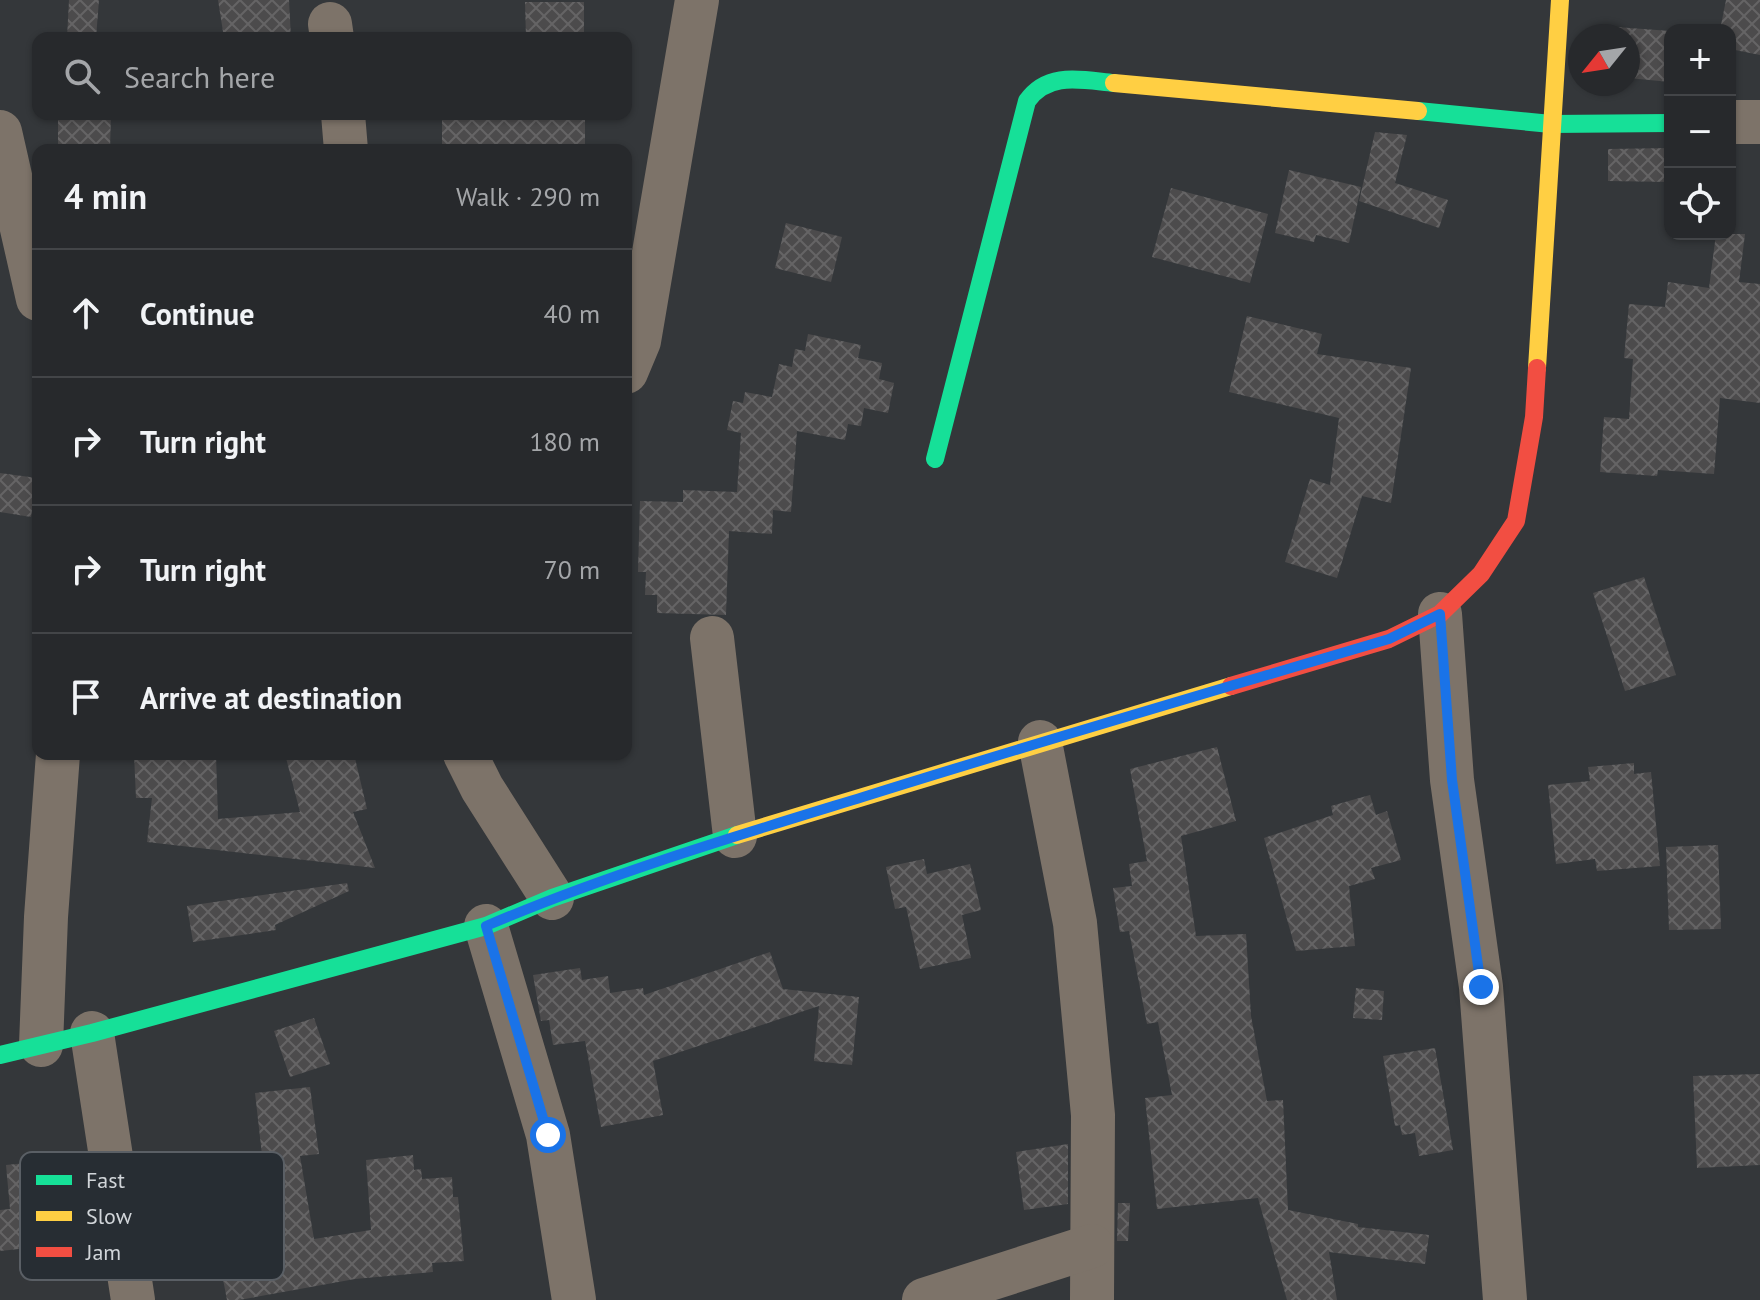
<!DOCTYPE html>
<meta charset="utf-8">
<style>
body{margin:0;font-family:"PT Sans",sans-serif;background:#2f3134;color:#f1f3f6}
.controls{position:absolute;right:24px;top:24px;display:grid;overflow:hidden;border-radius:16px;box-shadow:0 2px 6px #0004}
.controls button{width:72px;height:72px;display:grid;place-items:center;padding:0;border:0;border-bottom:2px solid #434548;background:#27292c;color:#f1f3f6;font:40px sans-serif}
.compass{position:absolute;left:1568px;top:24px;width:72px;height:72px;border-radius:50%;background:#27292c;box-shadow:0 2px 6px #0004;rotate:240deg}
.stop{position:absolute;width:24px;height:24px;margin:-18px;border:6px solid #1a73e8;border-radius:50%;background:#fff}
.stop.end{background:#1a73e8;border-color:#fff;box-shadow:0 2px 8px #0008}
.list{margin:0;padding:0;list-style:none}
h2{display:flex;justify-content:space-between;align-items:center;height:104px;margin:0;padding:0 32px;font-size:34px}
h2 small{font-size:26px;font-weight:400;color:#a4a6a9}
.list li{display:grid;grid-template-columns:52px 1fr auto;gap:24px;align-items:center;box-sizing:border-box;height:128px;padding:0 32px;border-top:2px solid #434548}
.list b{display:block;font-size:30px;white-space:nowrap}
.list em{font-size:26px;font-style:normal;color:#a4a6a9}
.icon{flex:none;width:44px;height:44px;fill:none;stroke:currentColor;stroke-width:2;stroke-linecap:round;stroke-linejoin:round}
.map{position:relative;flex:none;width:1760px;height:1300px;overflow:hidden}
.search{position:absolute;background:#27292c;box-shadow:0 2px 6px #0004;left:32px;top:32px;width:600px;height:88px;display:flex;align-items:center;gap:20px;box-sizing:border-box;padding:0 28px;border-radius:16px;color:#a4a6a9;font-size:30px}
.panel{position:absolute;background:#27292c;box-shadow:0 2px 6px #0004;left:32px;top:144px;width:600px;height:616px;border-radius:16px}
.map>svg:first-child{display:block}
.building{fill:url(#building-cross-hatch)}
.lines{fill:none;stroke-linecap:round;stroke-linejoin:round}
.street{stroke:#7d7369;stroke-width:44}
.fast{stroke:#16e098;stroke-width:18}
.slow{stroke:#ffcf43;stroke-width:18}
.jam{stroke:#f24e42;stroke-width:18}
.route{stroke:#1a73e8;stroke-width:10}
.key{fill:#272d33;stroke:#5a5f65;stroke-width:2}
.key-label{font-size:22px;fill:#d1d5d9}
</style>
<div class="map">
<svg width="1760" height="1300" viewBox="0 0 1760 1300">
<defs>
<pattern id="building-cross-hatch" width="8" height="8" patternUnits="userSpaceOnUse" patternTransform="scale(2)"><rect width="8" height="8" fill="#4c4b4c"/><path d="M0 0l8 8M0 8l8-8" fill="none" stroke="#656465"/></pattern>
</defs>
<rect width="100%" height="100%" fill="#34373a"/>
<g class="building">
<path d="M69 0H99L96 38H67Z"/>
<path d="M218 0H289L291 38H224Z"/>
<path d="M1726 0H1760V55L1730 49V30H1720Z"/>
<path d="M525 2H584V38H526Z"/>
<path d="M1603 26 1670 31V82L1628 78V36H1602Z"/>
<path d="M58 114H111L110 150H58Z"/>
<path d="M585 114V150H442V116Z"/>
<path d="M1375 132 1407 135 1395 183 1448 200 1439 228 1359 201Z"/>
<path d="M1670 148V182L1608 181V149Z"/>
<path d="M1289 170 1361 187 1349 243 1316 235 1314 242 1275 233Z"/>
<path d="M1171 188 1268 214 1250 283 1152 257Z"/>
<path d="M786 223 842 237 831 282 775 268Z"/>
<path d="M1716 234H1745L1739 282 1760 284V403L1720 398 1714 474 1658 470 1657 476 1600 472 1604 417 1629 419 1633 359 1624 358 1629 304 1665 307 1668 282 1709 288Z"/>
<path d="M1247 316 1322 334 1317 354 1411 368 1391 503 1362 496 1337 578 1285 562 1310 479 1330 485 1339 418 1229 392Z"/>
<path d="M808 334 861 345 858 358 882 363 879 379 894 383 888 413 864 408 861 426 848 424 845 440 797 431 791 512 773 510 772 534 729 531 726 615 657 613V595H645L646 572H638L640 501 683 502V490L737 492 741 433 727 430 733 401 743 403 745 392 772 397 779 364 792 367 795 349 805 351Z"/>
<path d="M0 473 37 478 31 517 0 512Z"/>
<path d="M1644 577 1676 675 1625 691 1593 593Z"/>
<path d="M1217 747 1236 821 1181 836 1196 936 1246 934 1251 1016 1267 1101 1283 1100 1288 1210 1358 1224V1227L1429 1235 1425 1264 1329 1252 1337 1300H1287L1258 1198 1157 1209 1145 1098 1172 1095 1158 1022 1147 1024 1129 931 1120 932 1113 888 1132 886 1129 864 1147 861 1130 769Z"/>
<path d="M134 754H216L218 819 300 812 285 754H354L367 809 353 812 375 868 147 842 152 798H136Z"/>
<path d="M1634 763V774L1651 772 1660 866 1597 871 1595 859 1556 864 1548 785 1590 781 1588 767Z"/>
<path d="M1370 795 1376 815 1387 811 1401 860 1371 868 1375 879 1349 886 1355 946 1296 951 1264 838 1333 815 1331 806Z"/>
<path d="M1718 845 1721 929 1669 930 1666 847Z"/>
<path d="M924 859 927 874 970 864 981 910 962 915 971 958 920 969 906 907 895 909 886 867Z"/>
<path d="M347 883 349 891 275 925 276 930 193 942 187 906Z"/>
<path d="M770 952 783 989 859 997 852 1065 814 1061 819 1006 653 1061 663 1115 601 1127 585 1041 553 1045 549 1020 541 1021 533 975 580 968 582 980 608 976 610 993 643 988 644 995Z"/>
<path d="M1356 988 1384 991 1382 1020 1353 1018Z"/>
<path d="M314 1018 330 1064 290 1077 274 1031Z"/>
<path d="M1435 1048 1453 1150 1419 1156 1415 1133 1402 1135 1400 1125 1395 1126 1383 1056Z"/>
<path d="M1760 1074V1165L1697 1168 1693 1076Z"/>
<path d="M310 1087 319 1154 300 1156 314 1239 371 1230 366 1160 413 1155 414 1170 421 1169 422 1179 452 1177 453 1197H458L464 1261 432 1263 433 1272 355 1279 239 1300H227L201 1165 262 1155 255 1093Z"/>
<path d="M1068 1144V1204L1024 1210 1016 1152Z"/>
<path d="M76 1158 85 1255 29 1260 28 1248 0 1251V1210L10 1209 6 1165Z"/>
<path d="M1118 1203H1130L1128 1241H1117Z"/>
</g>
<g class="lines">
<g class="street">
<path d="M330 24 332 38"/>
<path d="M343 114 346 150"/>
<path d="M1730 122H1760"/>
<path d="M0 132 38 299"/>
<path d="M626 372 639 341 697 0"/>
<path d="M1440 614 1452 780 1481 987 1505 1300"/>
<path d="M712 638 735 836"/>
<path d="M1040 742 1075 923 1093 1115 1092 1300"/>
<path d="M465 754 482 788 552 898"/>
<path d="M486 926 548 1135 574 1300"/>
<path d="M92 1033 133 1300"/>
<path d="M41 1045 46 917 58 754"/>
<path d="M924 1300 1092 1246"/>
</g>
<g class="fast">
<path d="M1418 111 1551 124 1670 123"/>
<path d="M935 459 1027 101C1048 71 1082 80 1114 83"/>
<path d="M0 1055 92 1033 486 926 552 898 737 835"/>
</g>
<g class="slow">
<path d="M1114 83 1418 111"/>
<path d="M1537 368 1560 0"/>
<path d="M737 835 1231 686"/>
</g>
<path class="jam" d="M1231 686 1389 639 1440 614 1481 574 1516 521 1534 417 1537 368"/>
</g>
<g class="lines">
<path class="route" d="M548 1135 486 926C608 874 736 836 863 797 1038 742 1214 691 1389 639L1440 614 1452 780 1481 987"/>
</g>
<rect x="20" y="1152" width="264" height="128" rx="12" class="key"/>
<rect x="36" y="1175" width="36" height="10" fill="#16e098"/>
<rect x="36" y="1211" width="36" height="10" fill="#ffcf43"/>
<rect x="36" y="1247" width="36" height="10" fill="#f24e42"/>
<g class="key-label">
<text x="86" y="1188">Fast</text>
<text x="86" y="1224">Slow</text>
<text x="86" y="1260">Jam</text>
</g>
</svg>
<div class="controls">
<button>+</button>
<button>−</button>
<button><svg class="icon" aria-label="locate" viewBox="0 0 24 24"><circle cx="12" cy="12" r="6"/><path d="M12 2v4M12 18v4M2 12h4M18 12h4"/></svg></button>
</div>
<svg class="compass" viewBox="-18 -18 36 36"><path d="M0-13l5 13h-10z" fill="#e53935"/><path d="M0 13l5-13h-10z" fill="#a4a6a9"/></svg>
<div class="stop" style="left:548px;top:1135px"></div>
<div class="stop end" style="left:1481px;top:987px"></div>
<div class="search"><svg class="icon" aria-label="search" viewBox="0 0 24 24"><circle cx="10" cy="10" r="6"/><path d="M15 15l6 6"/></svg>Search here</div>
<section class="panel">
<h2>4 min<small>Walk · 290 m</small></h2>
<ul class="list">
<li><svg class="icon" aria-label="ahead" viewBox="0 0 24 24"><path d="M12 20V5M6 11l6-6 6 6"/></svg><div><b>Continue</b></div><em>40 m</em></li>
<li><svg class="icon" aria-label="right" viewBox="0 0 24 24"><path d="M7 20v-9h11M14 6l5 5-5 5"/></svg><div><b>Turn right</b></div><em>180 m</em></li>
<li><svg class="icon" aria-label="right" viewBox="0 0 24 24"><path d="M7 20v-9h11M14 6l5 5-5 5"/></svg><div><b>Turn right</b></div><em>70 m</em></li>
<li><svg class="icon" aria-label="arrive" viewBox="0 0 24 24"><path d="M6 21V4h12l-3 4 3 4H6"/></svg><div><b>Arrive at destination</b></div></li>
</ul>
</section>
</div>
